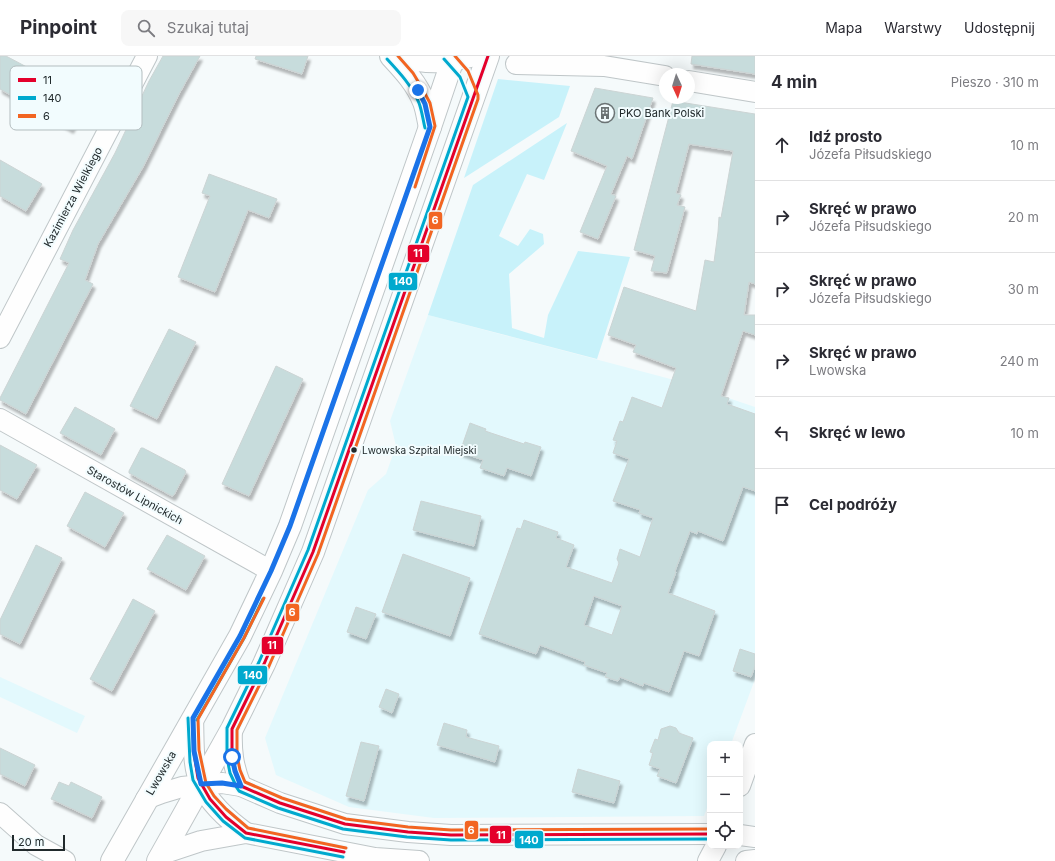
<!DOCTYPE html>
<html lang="pl">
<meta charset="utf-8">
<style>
body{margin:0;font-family:Inter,sans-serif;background:#f7f7f7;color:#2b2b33}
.controls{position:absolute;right:12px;bottom:12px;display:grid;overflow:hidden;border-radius:8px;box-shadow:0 4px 16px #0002}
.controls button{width:36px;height:36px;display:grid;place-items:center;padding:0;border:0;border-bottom:1px solid #e1e1e2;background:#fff;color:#2b2b33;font:20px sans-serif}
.compass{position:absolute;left:659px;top:12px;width:36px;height:36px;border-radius:50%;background:#fff;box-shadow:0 4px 16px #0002;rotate:176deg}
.scale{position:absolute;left:12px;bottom:10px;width:53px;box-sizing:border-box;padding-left:4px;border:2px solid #212a2c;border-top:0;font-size:11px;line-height:14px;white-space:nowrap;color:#212a2c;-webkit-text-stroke:3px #f2fcfe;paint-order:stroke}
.stop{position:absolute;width:12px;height:12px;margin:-9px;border:3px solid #1a73e8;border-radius:50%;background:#fff}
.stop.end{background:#1a73e8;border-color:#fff;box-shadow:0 1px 4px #0008}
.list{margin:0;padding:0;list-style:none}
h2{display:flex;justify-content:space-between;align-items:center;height:52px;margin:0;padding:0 16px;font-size:17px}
h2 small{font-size:13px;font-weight:400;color:#7c7c81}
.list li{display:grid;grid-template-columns:26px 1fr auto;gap:12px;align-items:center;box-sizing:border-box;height:72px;padding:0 16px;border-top:1px solid #e1e1e2}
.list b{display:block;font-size:15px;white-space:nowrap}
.list p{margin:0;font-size:13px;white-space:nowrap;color:#7c7c81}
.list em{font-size:13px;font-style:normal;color:#7c7c81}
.icon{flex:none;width:22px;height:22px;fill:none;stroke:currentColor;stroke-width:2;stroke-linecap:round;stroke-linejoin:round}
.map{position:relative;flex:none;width:755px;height:805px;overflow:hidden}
header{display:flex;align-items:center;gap:24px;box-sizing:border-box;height:56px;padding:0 20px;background:#fff;border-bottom:1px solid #e1e1e2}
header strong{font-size:19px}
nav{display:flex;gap:22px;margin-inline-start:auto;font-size:14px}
.search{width:280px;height:36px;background:#f7f7f7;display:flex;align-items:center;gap:10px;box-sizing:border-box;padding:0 14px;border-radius:8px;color:#7c7c81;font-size:15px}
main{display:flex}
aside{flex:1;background:#fff}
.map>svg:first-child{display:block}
.built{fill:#e3f9fd}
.green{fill:#c8f2fa}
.building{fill:#c7dcdc;stroke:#ccd4d4;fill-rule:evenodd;filter:url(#shadow)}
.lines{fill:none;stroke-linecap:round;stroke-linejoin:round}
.minor-casing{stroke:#bfc6c8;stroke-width:22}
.major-casing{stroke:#bfc6c8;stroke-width:24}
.minor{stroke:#fefefe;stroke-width:20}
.major{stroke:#fefefe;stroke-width:22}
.bus-1-casing{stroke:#f2fcfe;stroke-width:6}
.bus-2-casing{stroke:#f2fcfe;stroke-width:6}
.bus-3-casing{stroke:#f2fcfe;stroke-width:6}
.bus-1{stroke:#e4002b;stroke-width:3}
.bus-2{stroke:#00a9ce;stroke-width:3}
.bus-3{stroke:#f26522;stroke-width:3}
.route{stroke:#1a73e8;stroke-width:5}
.bus-dot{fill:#212a2c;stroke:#f2fcfe;stroke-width:1.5}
.labels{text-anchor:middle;stroke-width:4;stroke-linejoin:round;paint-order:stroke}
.bus-label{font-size:10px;fill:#212a2c;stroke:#f2fcfe;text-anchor:start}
.poi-label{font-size:11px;fill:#212a2c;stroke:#f2fcfe;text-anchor:start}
.street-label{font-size:11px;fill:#212a2c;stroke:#f2fcfe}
.key{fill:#f2fcfe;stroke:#b3bdbf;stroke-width:1}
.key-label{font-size:11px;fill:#212a2c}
.line-badge{stroke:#f2fcfe;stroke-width:1.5}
.badge-label{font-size:11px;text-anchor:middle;font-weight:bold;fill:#fff}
</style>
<header>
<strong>Pinpoint</strong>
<div class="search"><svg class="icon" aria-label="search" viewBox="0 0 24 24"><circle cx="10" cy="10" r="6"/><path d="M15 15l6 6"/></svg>Szukaj tutaj</div>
<nav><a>Mapa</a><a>Warstwy</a><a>Udostępnij</a></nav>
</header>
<main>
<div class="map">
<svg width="755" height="805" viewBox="0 0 755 805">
<defs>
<filter id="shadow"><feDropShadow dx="2.5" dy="4.5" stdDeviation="1" flood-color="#0004"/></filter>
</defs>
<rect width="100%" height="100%" fill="#f5fafb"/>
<g class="built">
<path d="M428 259 678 325 755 351V623L731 688H710V744L704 760 434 762 349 751 276 719 265 682 368 434 386 418 396 390 390 365Z"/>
<path d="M0 621 85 660 77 677 0 641Z"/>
</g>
<g class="green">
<path d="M498 23 570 30 559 61 464 122Z"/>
<path d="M567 67 544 124 527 118 499 180 518 190 530 173 543 178 544 188 509 218 512 272 544 282 548 259 578 195 630 201 597 303 428 259 473 129Z"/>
</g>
<g class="building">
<path d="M0 0H6L87 43 71 73 0 33Z"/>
<path d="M163 0H200L178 40 143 111 98 188 85 224 93 228 26 358 0 344V342L69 207 60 203 73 174 115 97 149 25Z"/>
<path d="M256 0H308L302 18 255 3Z"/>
<path d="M692 0H755V18L691 8Z"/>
<path d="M595 32 653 42 632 103 627 100 611 138 616 140 598 183 580 176 607 110 571 95Z"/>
<path d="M673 45 755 58V228L749 226 744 259H755V279L743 275 721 340 729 342 727 348 755 358V435L743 431 723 485 698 475 697 478 690 475 675 515 676 516 668 537 715 555 699 600 684 595 669 636 644 627 643 630 620 621 618 625 605 621 607 617 584 609 585 606 540 589 536 598 479 578 517 472 521 473 524 464 558 476 556 482 574 489 566 511 612 527 619 507 617 503 620 493 640 501 653 462 639 457 640 454 613 445 629 403 613 397 617 385 613 384 620 365 623 366 632 341 662 352 676 312 633 296 636 289 608 279 624 231 696 255 705 204 714 206 718 176 719 161 721 162 733 95 689 88 676 137 681 139 677 149 685 151 667 217 651 215 655 200 634 194ZM594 540 622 550 612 579 584 569Z"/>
<path d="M0 104 42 128 26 155 0 140Z"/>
<path d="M209 118 277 143 269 162 248 154 215 236 178 221 210 140 202 137Z"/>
<path d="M169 273 196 286 157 363 130 350Z"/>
<path d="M276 310 303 323 249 440 222 428Z"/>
<path d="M75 351 115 373 101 399 60 377Z"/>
<path d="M470 367 486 373 485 375 524 388 525 386 541 391 531 420 507 412 504 420 480 412 483 404 460 396Z"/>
<path d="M0 389 37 409 17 443 0 434Z"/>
<path d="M141 392H143L185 414 186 416 174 439 172 440 129 417V415Z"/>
<path d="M85 436 124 457 105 491 67 470Z"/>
<path d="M421 445 481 460 474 490 413 474Z"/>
<path d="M167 479 205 500 186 534 147 513Z"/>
<path d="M36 489 62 502 20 588 0 578V564Z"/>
<path d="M403 498 470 522 450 580 382 556Z"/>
<path d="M133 543 155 555 112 635 90 623Z"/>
<path d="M356 551 376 558 366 583 347 576Z"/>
<path d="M740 593 755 598V610L751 621 733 615Z"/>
<path d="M386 633 399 638 392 657 379 651Z"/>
<path d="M444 667 467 674 466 681 499 690 495 706 437 689Z"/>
<path d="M670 670 676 672 679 677 693 682 676 727 657 720 660 713 649 709 653 697 650 696 655 683 658 684 661 673Z"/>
<path d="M361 686 379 690 364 745 346 740Z"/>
<path d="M0 692 35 709 25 730 0 718Z"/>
<path d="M578 713 620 725 614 747 572 736Z"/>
<path d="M59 726 69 730 71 726 102 741 92 762 51 743Z"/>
</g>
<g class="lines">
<g class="minor-casing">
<g id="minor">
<path d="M516 8 604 10 665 20"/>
<path d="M689 25 755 36"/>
<path d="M0 282 147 0"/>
<path d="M0 363 271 515"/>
<path d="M193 662C194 683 192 711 201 729 211 749 228 764 246 777"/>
<path d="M232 673C231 695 233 710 241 730"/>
<path d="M740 730 755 688"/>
<path d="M146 743 162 737 182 731 222 727 241 730 280 747 345 768 408 776 451 779 710 778"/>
<path d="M0 757 36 789 65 805"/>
<path d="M740 779 755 781"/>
<path d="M162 798 201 785 246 777 375 802 419 805"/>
<path d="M708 805 716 790"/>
<path d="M746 805 755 804"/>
</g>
</g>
<g class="major-casing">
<g id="major">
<path d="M391 0C404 14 417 28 424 46 427 54 428 63 430 71"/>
<path d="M403 0C427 8 446 6 470 0"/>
<path d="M112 805 240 580 271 515 290 470 430 71 454 0"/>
<path d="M158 805 232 673 264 608 313 496 488 0"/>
</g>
</g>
<use href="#minor" class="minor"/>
<use href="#major" class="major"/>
<g class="bus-1-casing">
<g id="bus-1">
<path d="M488 0 313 496 264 608 232 673V701L235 715 241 730 280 747 345 768 408 776 451 779 710 778"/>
<path d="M193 662 240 580 259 541"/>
<path d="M193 662 194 697 198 722 210 743 226 761 246 777 344 796"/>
</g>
</g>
<g class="bus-2-casing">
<g id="bus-2">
<path d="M387 3C400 17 412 30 419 47 422 55 423 64 425 72"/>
<path d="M444 3 460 21 468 41 308 494 259 606 227 672V702L230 717 237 732 239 735 278 752 343 773 407 781 451 784 710 783"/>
<path d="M188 662 190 706 193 724 206 746 223 765 245 782 343 801"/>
<path d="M197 664 244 582 263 543"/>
</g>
</g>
<g class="bus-3-casing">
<g id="bus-3">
<path d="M398 0 413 17 422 32 430 47 435 70 415 131"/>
<path d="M455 0 468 15 478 39V43L318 498 269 610 237 674V700L240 714 245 726 282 742 346 763 408 771 451 774 710 773"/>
<path d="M264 542 244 582 198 663 199 694 206 727 214 740 226 753 248 772 346 792"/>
</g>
</g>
<use href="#bus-1" class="bus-1"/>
<use href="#bus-2" class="bus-2"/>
<use href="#bus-3" class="bus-3"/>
</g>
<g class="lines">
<path class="route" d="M232 701 235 715 241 730 222 727 201 728 194 695 193 662 240 580 271 515 290 470 430 71 425 48 418 34"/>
</g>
<defs>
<g id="building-ring" transform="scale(1)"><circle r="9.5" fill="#f2fcfe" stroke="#6b7374" stroke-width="1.5"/><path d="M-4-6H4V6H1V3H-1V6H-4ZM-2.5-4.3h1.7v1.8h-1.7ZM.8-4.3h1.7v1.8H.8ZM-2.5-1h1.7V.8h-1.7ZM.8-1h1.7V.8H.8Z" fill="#6b7374"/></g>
</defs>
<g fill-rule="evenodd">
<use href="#building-ring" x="605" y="57"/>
</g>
<circle class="bus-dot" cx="354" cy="394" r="3.5"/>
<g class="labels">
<g class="bus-label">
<text x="362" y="398">Lwowska Szpital Miejski</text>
</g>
<g class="poi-label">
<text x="619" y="61">PKO Bank Polski</text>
</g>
<g class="street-label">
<text transform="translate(73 141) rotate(-62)" y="4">Kazimierza Wielkiego</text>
<text transform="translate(135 439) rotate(29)" y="4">Starostów Lipnickich</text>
<text transform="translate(161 717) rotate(-60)" y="4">Lwowska</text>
</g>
</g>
<rect x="10" y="10" width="132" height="64" rx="6" class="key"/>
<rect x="18" y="22" width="18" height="4" fill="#e4002b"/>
<rect x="18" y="40" width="18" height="4" fill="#00a9ce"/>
<rect x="18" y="58" width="18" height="4" fill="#f26522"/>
<g class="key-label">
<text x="43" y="28">11</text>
<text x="43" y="46">140</text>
<text x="43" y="64">6</text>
</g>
<g class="line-badge">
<rect x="428" y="155" width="15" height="19" rx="4" fill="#f26522"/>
<rect x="407" y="188" width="23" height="19" rx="4" fill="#e4002b"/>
<rect x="388" y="216" width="30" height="19" rx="4" fill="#00a9ce"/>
<rect x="285" y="547" width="15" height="19" rx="4" fill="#f26522"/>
<rect x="261" y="580" width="23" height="19" rx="4" fill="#e4002b"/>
<rect x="237" y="609" width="31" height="20" rx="4" fill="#00a9ce"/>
<rect x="464" y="764" width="15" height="20" rx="4" fill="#f26522"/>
<rect x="489" y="769" width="23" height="19" rx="4" fill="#e4002b"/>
<rect x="514" y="774" width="30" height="19" rx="4" fill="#00a9ce"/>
</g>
<g class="badge-label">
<text x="435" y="168">6</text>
<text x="418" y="201">11</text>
<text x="403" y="229">140</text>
<text x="292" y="560">6</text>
<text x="272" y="593">11</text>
<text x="253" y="623">140</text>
<text x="471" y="778">6</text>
<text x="501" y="783">11</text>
<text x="529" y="788">140</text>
</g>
</svg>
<div class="controls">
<button>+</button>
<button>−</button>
<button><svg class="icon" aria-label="locate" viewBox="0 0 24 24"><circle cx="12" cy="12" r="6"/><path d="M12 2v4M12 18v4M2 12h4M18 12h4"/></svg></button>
</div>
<svg class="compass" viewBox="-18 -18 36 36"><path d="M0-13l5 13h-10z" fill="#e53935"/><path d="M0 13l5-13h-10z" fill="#7c7c81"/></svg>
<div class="scale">20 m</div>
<div class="stop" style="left:232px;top:701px"></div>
<div class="stop end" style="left:418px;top:34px"></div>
</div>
<aside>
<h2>4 min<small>Pieszo · 310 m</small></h2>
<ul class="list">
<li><svg class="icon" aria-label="ahead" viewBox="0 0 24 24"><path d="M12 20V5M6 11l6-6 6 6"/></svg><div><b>Idź prosto</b><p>Józefa Piłsudskiego</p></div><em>10 m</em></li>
<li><svg class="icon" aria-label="right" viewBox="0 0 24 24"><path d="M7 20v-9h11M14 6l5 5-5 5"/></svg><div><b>Skręć w prawo</b><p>Józefa Piłsudskiego</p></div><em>20 m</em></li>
<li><svg class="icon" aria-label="right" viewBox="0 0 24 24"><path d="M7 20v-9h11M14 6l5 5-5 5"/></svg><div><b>Skręć w prawo</b><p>Józefa Piłsudskiego</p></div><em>30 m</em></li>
<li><svg class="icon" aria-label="right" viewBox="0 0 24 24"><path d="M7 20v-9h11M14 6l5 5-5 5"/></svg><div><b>Skręć w prawo</b><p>Lwowska</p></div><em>240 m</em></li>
<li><svg class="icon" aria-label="left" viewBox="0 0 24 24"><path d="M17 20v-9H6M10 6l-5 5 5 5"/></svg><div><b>Skręć w lewo</b></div><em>10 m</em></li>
<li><svg class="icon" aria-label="arrive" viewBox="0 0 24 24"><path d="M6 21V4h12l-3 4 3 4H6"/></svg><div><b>Cel podróży</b></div></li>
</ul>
</aside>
</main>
